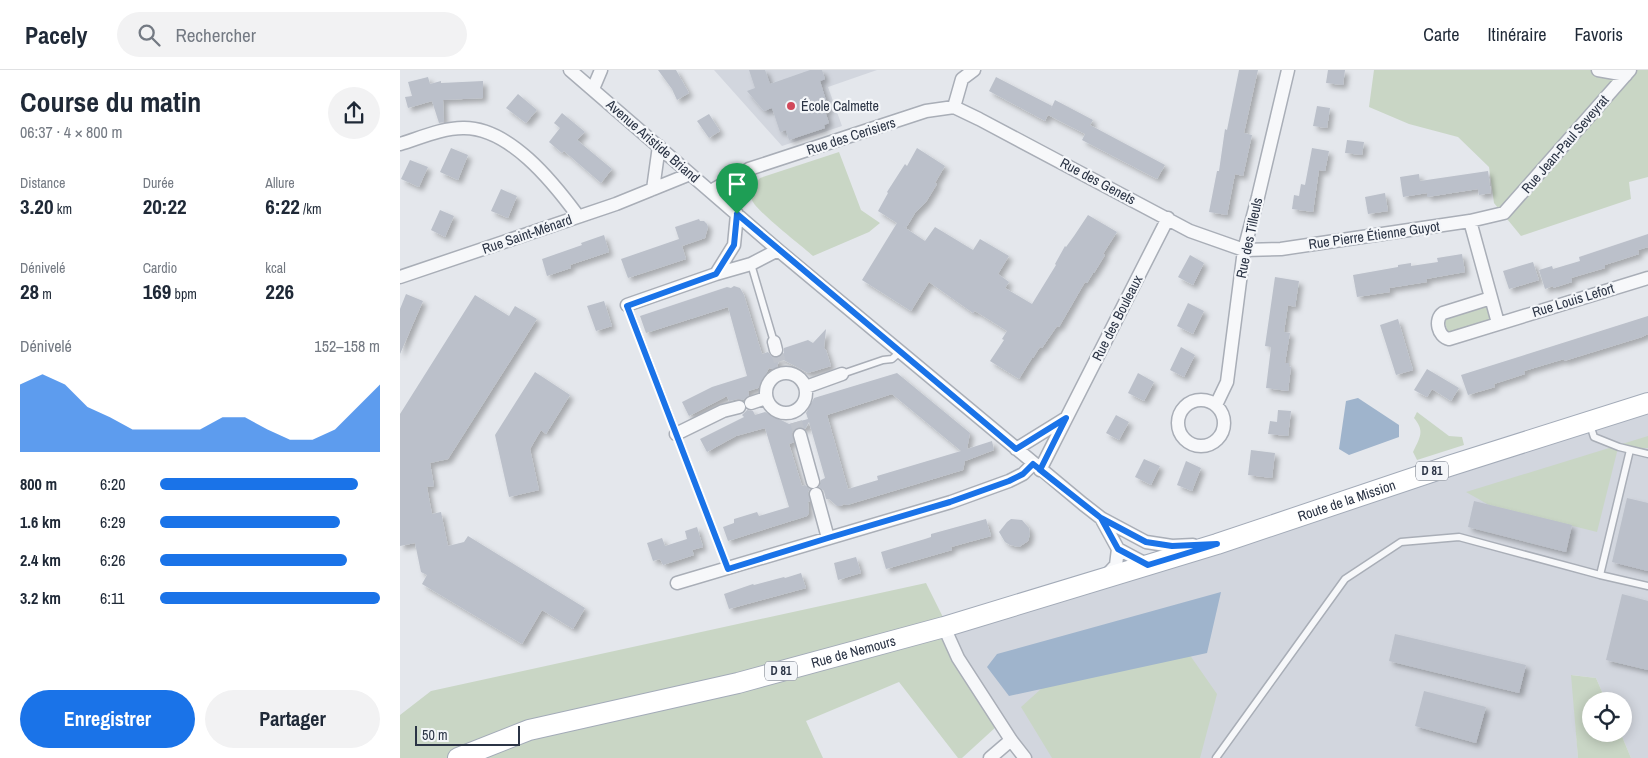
<!DOCTYPE html>
<html lang="fr">
<head>
<meta charset="utf-8">
<style>
  :root { --surface:#fff; --page:#f2f2f3; --text:#1f2937; --muted:#747a83; --line:#e0e1e3; --accent:#1a73e8 }
  body { margin:0; font-family:"Archivo Narrow",sans-serif; background:var(--page); color:var(--text); height:100vh; display:flex; flex-direction:column; font-size:19px; white-space:nowrap }
  * { box-sizing:border-box; margin:0 }
  p { font-size:16px; color:var(--muted) }
  .icon { flex:none; width:28px; height:28px; fill:none; stroke:currentColor; stroke-width:2; stroke-linecap:round; stroke-linejoin:round }
  .map { position:relative; flex:1; overflow:hidden }
  .panel { display:flex; flex-direction:column; background:var(--surface); width:400px }
  .panel>* { flex:none }
  .fabs { position:absolute; left:1182px; top:622px; display:grid; gap:10px }
  .fabs a { display:grid; place-items:center; width:50px; height:50px; border-radius:50%; background:var(--surface); box-shadow:0 2px 12px #0003; font-size:25px }
  .scale { position:absolute; left:15px; bottom:12px; width:105px; box-sizing:border-box; padding-left:5px; border:2px solid #2b3445; border-top:0; font-size:14px; line-height:18px; white-space:nowrap; color:#2b3445; -webkit-text-stroke:4px #f4f6f9; paint-order:stroke }
  .pin { position:absolute; display:grid; place-items:center; width:42px; height:42px; color:#fff; margin:-51px -21px; border-radius:50% 50% 50% 0; rotate:-45deg; box-shadow:0 0 5px #0007 }
  .pin .icon { rotate:45deg }
  .round { display:grid; place-items:center; flex:none; width:52px; height:52px; border-radius:26px; background:var(--page) }
  .overview { display:flex; align-items:center; justify-content:space-between; height:85px; padding:0 20px }
  h1 { font-size:28px; font-weight:700; line-height:38px }
  .metrics { display:grid; grid-template-columns:repeat(3,1fr); gap:8px; height:85px; padding:5px 20px }
  .metrics div { display:grid; align-content:center }
  .metrics b { font-size:21px; font-weight:700 }
  .metrics small { font-size:14px; font-weight:400 }
  .metrics p { font-size:14px }
  .chart { height:140px; padding:10px 20px }
  .chart p { display:flex; justify-content:space-between }
  .chart svg { width:100%; height:90px; margin-top:5px; fill:var(--accent); opacity:.7 }
  .button { display:flex; gap:10px; margin-top:auto; padding:10px 20px }
  .button a { flex:1; height:58px; border-radius:30px; background:var(--accent); color:#fff; font-size:20px; font-weight:700; line-height:58px; text-align:center }
  .button a+a { background:var(--page); color:var(--text) }
  ul { padding:0 20px; list-style:none; font-size:16px }
  li { display:grid; grid-template-columns:80px 60px 1fr; align-items:center; height:38px }
  li i { height:12px; border-radius:6px; background:var(--accent) }
  header { display:flex; align-items:center; gap:30px; box-sizing:border-box; height:70px; padding:0 25px; background:var(--surface); border-bottom:1px solid var(--line) }
  header strong { font-size:24px }
  nav { display:flex; gap:28px; margin-inline-start:auto; font-size:18px }
  .search { width:350px; height:45px; background:var(--page); display:flex; align-items:center; gap:12px; box-sizing:border-box; padding:0 18px; border-radius:28px; color:var(--muted); font-size:19px }
  main { display:flex; flex:1; min-height:0 }
  .map>svg:first-child { display:block }
</style>
</head>
<body>
<header>
<strong>Pacely</strong>
<div class="search"><svg class="icon" aria-label="search" viewBox="0 0 24 24"><circle cx="10" cy="10" r="6"/><path d="M15 15l6 6"/></svg>Rechercher</div>
<nav><a>Carte</a><a>Itinéraire</a><a>Favoris</a></nav>
</header>
<main>
<section class="panel">
<div class="overview"><div><h1>Course du matin</h1><p>06:37 · 4 × 800 m</p></div><a class="round"><svg class="icon" aria-label="share" viewBox="0 0 24 24"><path d="M12 15V3M7 8l5-5 5 5M5 13v7h14v-7"/></svg></a></div>
<div class="metrics">
<div><p>Distance</p><b>3.20<small> km</small></b></div>
<div><p>Durée</p><b>20:22</b></div>
<div><p>Allure</p><b>6:22<small> /km</small></b></div>
</div>
<div class="metrics">
<div><p>Dénivelé</p><b>28<small> m</small></b></div>
<div><p>Cardio</p><b>169<small> bpm</small></b></div>
<div><p>kcal</p><b>226</b></div>
</div>
<div class="chart"><p><span>Dénivelé</span>152–158 m</p>
<svg viewBox="0 0 160 44" preserveAspectRatio="none"><path d="M0 44V11L10 6L20 11L30 22L40 27L50 33L60 33L70 33L80 33L90 27L100 27L110 33L120 38L130 38L140 33L150 22L160 11V44z"/></svg>
</div>
<ul>
<li><b>800 m</b>6:20<i style="width:90%"></i></li>
<li><b>1.6 km</b>6:29<i style="width:82%"></i></li>
<li><b>2.4 km</b>6:26<i style="width:85%"></i></li>
<li><b>3.2 km</b>6:11<i style="width:100%"></i></li>
</ul>
<div class="button"><a>Enregistrer</a><a>Partager</a></div>
</section>
<div class="map">
<svg width="1248" height="688" viewBox="0 0 1248 688">
  <defs>
    <filter id="shadow"><feDropShadow dx="4" dy="4" stdDeviation="2.5" flood-color="#0004"/></filter>
  </defs>
  <rect width="100%" height="100%" fill="#e4e7ec"/>
  <!-- built -->
  <path fill="#d2d6de" d="M314,0H477L428,17L442,56L382,76Z
    M1248,344V688H1231L1221,664H1224V631H1206L1196,608L1172,605L1178,688H622L551,564L710,517L1054,404Z"/>
  <!-- green -->
  <path fill="#c9d6c5" d="M974,0H1248V107L1229,112L1231,129L1121,166L1094,133L1089,97L1058,67L1009,54L969,37Z
    M439,82L461,140L480,153L469,162L413,186C402,176 355,140 352,130C349,122 355,114 360,108Z
    M1087,236L1091,250L1048,263L1044,250Z
    M1017,342L1049,366L1062,367L1064,375L1017,390L1013,382C1020,367 1025,361 1014,348Z
    M1248,366V378H1218L1197,462L1089,435L1066,422Z
    M526,513L597,656L562,688H558L499,612L406,651L423,688H0V645L31,621Z
    M780,571L817,624L800,688H652L621,637L662,600Z
    M1171,605L1196,608L1206,631H1191V664H1221L1231,688H1178Z"/>
  <!-- water -->
  <path fill="#9fb4cc" d="M958,328L999,355V367L949,385L939,379L946,331Z
    M821,522L807,583L609,626L587,597L597,584Z"/>
  <!-- building -->
  <path fill="#bbc0ca" fill-rule="evenodd" filter="url(#shadow)" d="M258,0H276L289,23L277,30L272,19Z
    M349,0H365L370,14L410,0H422L425,9L420,11L429,40L425,41L429,53L424,55L425,58L389,70L386,60L380,62L372,38L364,41L347,21L355,18Z
    M839,0H858L844,63L852,65L843,106L835,104L827,145L809,142L817,101H819L825,59L827,60Z
    M928,0H945L943,15L926,13Z
    M28,7L30,14L41,11V13L83,11V28L43,30L44,52L39,53L32,31L8,38L5,27L12,26L8,12Z
    M596,7L652,36L645,51L589,21Z
    M118,24L137,40L126,53L106,38Z
    M655,30L693,50L690,55L765,95L757,109L682,70L685,64L648,45Z
    M917,36L930,38L927,58L913,56Z
    M162,43L185,62L177,70L212,99L201,113L164,81L162,83L149,72L160,58L154,53Z
    M309,44L320,61L309,68L297,51Z
    M947,70L964,72L962,85L945,83Z
    M51,78L68,85L58,110L40,102Z
    M517,78L545,96L535,113L537,114L526,132L515,143L506,158L501,155L525,171L535,157L573,180L580,169L609,186L598,204L609,212L605,218L632,234L656,195L655,194L665,176L666,177L674,166L688,145L717,162L703,184L705,185L694,203H693L687,213L685,212L659,257L657,256L642,278L640,277L633,288H632L619,309L590,291L604,270L602,269L607,261L575,241L573,243L529,212L511,241L462,210L497,153L478,141L488,123L487,122L505,94L507,96Z
    M912,78L929,81L925,101L919,100L913,142L892,139L894,125L899,126L901,114L905,115Z
    M10,90L28,97L19,117L1,109Z
    M1088,101L1091,123L1079,125L1078,119L1027,127V123L1003,127L1000,107L1019,104L1020,111Z
    M101,119L117,126L108,148L91,141Z
    M985,123L988,141L968,144L965,127Z
    M40,140L54,146L45,167L31,160Z
    M299,149L300,151H304L307,154L308,157L305,168L282,176L286,189L228,208L221,189L279,169L275,157Z
    M1248,164V177L1238,180L1239,184L1205,195V198L1171,208L1172,212L1153,218V216L1145,219L1139,200L1152,196L1153,199L1180,191L1179,187Z
    M204,165L209,182L170,195L171,198L147,206L142,189L182,175L181,173Z
    M1062,184L1065,202L1026,209L1027,212L989,218L990,222L957,227L953,205L998,197V195L1011,193V196L1038,192L1037,188Z
    M790,185L804,193L793,215L778,207Z
    M1133,192L1139,210L1109,219L1103,201Z
    M875,207L899,211L895,237L888,235L884,262L890,263L885,293H889V296L891,297L888,321L866,318L871,277L865,276Z
    M334,216L340,218L344,225L362,284L368,282L373,288H378L384,283V278L408,270L413,273L426,259L424,278L426,280L431,296L408,303L380,288L376,300L369,298L358,318L348,321L349,325L343,330L338,329L329,331L327,326L289,346L282,332L312,317L347,306L328,237L246,263L240,246L327,217L331,218Z
    M6,224L23,231L0,284V239Z
    M75,225L109,246L115,236L137,249L48,389L30,393L34,416L27,417L32,444L41,442L48,476L64,472L68,466L185,538L173,559L142,540L122,574L22,514L27,505L21,502L15,473L0,476V344Z
    M204,231L212,256L196,261L187,236Z
    M788,233L804,241L793,264L777,256Z
    M1248,246V264L1242,267L1164,291V289L1124,301L1125,304L1094,314L1095,317L1068,325L1061,305Z
    M998,249L1013,300L996,305L980,255Z
    M781,277L795,285L784,307L770,300Z
    M1027,299L1059,318L1051,331L1032,319L1027,327L1014,320Z
    M135,302L170,325L146,364L141,360L130,379L139,420L109,427L95,365Z
    M497,303L570,363L567,379L592,371L594,380L565,391L563,400L447,435L444,434L441,436H437L429,429H426L424,421L419,417L421,410L425,408L409,352L405,359L398,357L394,360L392,363L394,372L389,374L402,416L405,415L410,419L408,422L410,431L408,432L409,443L407,446L328,471L323,457L334,453V449L357,442L359,446L389,437L365,358L336,366L307,382L300,369L344,347L342,345L347,340L353,341L355,345L365,342L389,354L408,349L406,343L414,328ZM492,324L561,381L477,406L478,410L448,419L427,345Z
    M738,303L754,312L744,331L728,323Z
    M878,340L891,341L888,366L868,364L870,351L877,352Z
    M716,345L729,352L719,370L706,363Z
    M851,380L875,383L872,408L848,405Z
    M744,389L760,396L751,415L735,407Z
    M786,391L801,398L792,421L777,415Z
    M1227,428L1248,433V501L1212,492Z
    M1074,431L1172,455L1166,482L1068,457Z
    M586,449L591,466L551,477L552,480L486,499L481,482L525,469L531,467V464Z
    M611,449L622,450L629,458L630,464L628,471L619,477L610,475L605,472L599,462L607,452Z
    M297,457L303,477L292,480L294,485L263,495L260,489L253,491L247,473L262,468L265,476L287,469L285,461Z
    M456,487L461,503L438,510L434,493Z
    M401,503L406,518L329,539L324,524L353,514L354,515L384,507L385,508Z
    M1222,524L1248,531V600L1206,590Z
    M995,564L1126,595L1119,623L989,591Z
    M1024,621L1086,637L1076,673L1015,656Z"/>
  <g fill="none" stroke-linecap="round" stroke-linejoin="round">
    <!-- street-tunnel -->
    <path stroke="#bfc3cb" stroke-width="12" stroke-dasharray="12 6" stroke-linecap="butt" d="M376,280L380,292
      M396,352L400,365"/>
    <!-- lane casing -->
    <g stroke="#a9aeb7" stroke-width="9">
      <path id="lane" d="M351,194L374,272
        M227,235L328,499
        M442,304L483,290L492,289L501,281
        M1190,355L1194,367L1219,377L1248,384
        M1200,505L1248,516
        M816,688L945,509L1001,472L1059,467L1200,505L1230,380"/>
    </g>
    <!-- street casing -->
    <g stroke="#a9aeb7" stroke-width="15">
      <path id="street" d="M170,0L378,180L683,434L701,448L746,472L772,476L793,475
        M1198,0L1226,5
        M193,19L201,0
        M554,37L579,49L790,161L844,180L881,179L1070,151L1104,143L1230,0
        M0,74C20,68 42,58 63,58C109,57 153,112 178,146
        M253,119L259,76
        M311,121L349,99L526,41L554,37L562,9L574,0
        M1070,151L1098,253
        M316,204L334,175L337,144
        M0,207L216,134L290,104
        M1091,228L1043,243C1034,249 1038,267 1049,269L1248,208
        M227,235L316,204L351,194L378,180
        M374,272L376,280
        M366 323a20 20 0 1 1 40 0a20 20 0 1 1-40 0Z
        M406,317L442,304
        M778 353a23 23 0 1 1 46 0a23 23 0 1 1-46 0Z
        M351,333L366,328
        M816,335L827,312L844,180L858,127L888,0
        M276,364L323,341L339,337
        M400,365L413,412
        M616,379L666,348
        M640,400L768,148
        M416,424L428,468
        M701,448L718,479L716,495L705,507
        M718,479L748,495
        M277,513L551,432L609,411L623,404L633,394
        M544,557L558,588L611,670L625,688
        M590,688L611,670"/>
    </g>
    <!-- primary casing -->
    <g stroke="#a3abb8" stroke-width="22">
      <g id="primary">
        <path id="s1" d="M58,688L129,660L338,613L544,557L817,474L1049,396L1248,333"/>
      </g>
    </g>
    <!-- lane -->
    <use href="#lane" stroke="#f7f8fa" stroke-width="6"/>
    <!-- street -->
    <use href="#street" stroke="#f7f8fa" stroke-width="12"/>
    <!-- primary -->
    <use href="#primary" stroke="#fff" stroke-width="20"/>
  </g>
  <g fill="none" stroke-linecap="round" stroke-linejoin="round">
    <!-- route casing -->
    <g stroke="#fff" stroke-width="10">
      <path id="route" d="M337,144L334,175L316,204L227,236L328,499L428,468L550,432L609,411L623,404L633,394L701,448L746,472L772,476L817,474L748,495L718,479L701,448L640,400L666,348L616,379L337,144"/>
    </g>
    <!-- route -->
    <use href="#route" stroke="#1a73e8" stroke-width="6"/>
  </g>
  <!-- markers -->
  <circle fill="#d1495b" stroke="#f4f6f9" stroke-width="2" cx="391" cy="36" r="5"/>
  <g text-anchor="middle" stroke-width="4.5" stroke-linejoin="round" paint-order="stroke">
    <!-- shield labels -->
    <g fill="#f4f6f9" stroke="#676e7b" stroke-width="1">
      <rect x="1016" y="391.5" width="32" height="19" rx="4"/>
      <rect x="365" y="591.5" width="32" height="19" rx="4"/>
    </g>
    <g font-size="12" font-weight="bold" fill="#2b3445">
      <text x="1032" y="405">D 81</text>
      <text x="381" y="605">D 81</text>
    </g>
    <!-- poi labels -->
    <g font-size="14" fill="#2b3445" stroke="#f4f6f9" text-anchor="start">
      <text x="401" y="41">École Calmette</text>
    </g>
    <!-- street labels -->
    <g font-size="14" fill="#2b3445" stroke="#f4f6f9">
      <text transform="translate(451 66) rotate(-18)" y="5">Rue des Cerisiers</text>
      <text transform="translate(253 71) rotate(41)" y="5">Avenue Aristide Briand</text>
      <text transform="translate(1165 74) rotate(-49)" y="5">Rue Jean-Paul Seveyrat</text>
      <text transform="translate(698 111) rotate(28)" y="5">Rue des Genets</text>
      <text transform="translate(127 164) rotate(-19)" y="5">Rue Saint-Ménard</text>
      <text transform="translate(974 165) rotate(-8)" y="5">Rue Pierre Étienne Guyot</text>
      <text transform="translate(849 168) rotate(-78)" y="5">Rue des Tilleuls</text>
      <text transform="translate(1173 230) rotate(-17)" y="5">Rue Louis Lefort</text>
      <text transform="translate(717 248) rotate(-63)" y="5">Rue des Bouleaux</text>
      <text dy="5" stroke="none"><textPath href="#s1" startOffset="926">Route de la Mission</textPath></text>
      <text dy="5" stroke="none"><textPath href="#s1" startOffset="410">Rue de Nemours</textPath></text>
    </g>
  </g>
</svg>
<div class="fabs">
<a><svg class="icon" aria-label="locate" viewBox="0 0 24 24"><circle cx="12" cy="12" r="6"/><path d="M12 2v4M12 18v4M2 12h4M18 12h4"/></svg></a>
</div>
<div class="scale">50 m</div>
<div class="pin" style="left:337px;top:144px;background:#1e9e55"><svg class="icon" aria-label="arrive" viewBox="0 0 24 24"><path d="M6 21V4h12l-3 4 3 4H6"/></svg></div>
</div>
</main>
</body>
</html>
